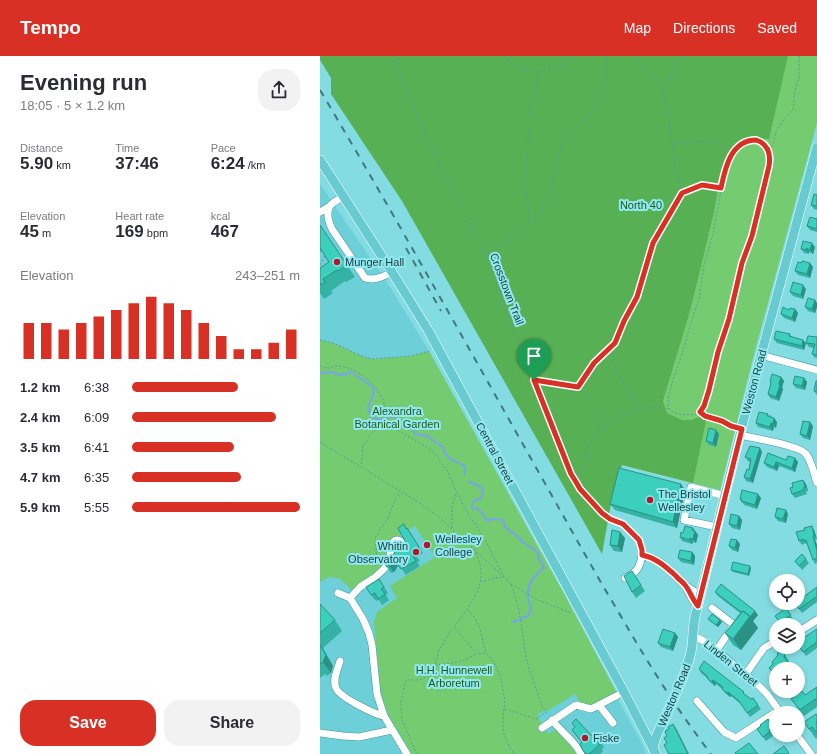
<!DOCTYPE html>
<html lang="en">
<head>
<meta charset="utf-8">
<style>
  :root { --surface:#fff; --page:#f2f2f3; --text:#2b2b33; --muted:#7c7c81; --accent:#d93025 }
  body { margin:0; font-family:Helvetica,sans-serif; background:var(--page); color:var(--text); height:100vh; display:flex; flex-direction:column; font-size:15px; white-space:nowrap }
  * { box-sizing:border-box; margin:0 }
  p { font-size:13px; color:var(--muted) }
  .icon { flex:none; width:22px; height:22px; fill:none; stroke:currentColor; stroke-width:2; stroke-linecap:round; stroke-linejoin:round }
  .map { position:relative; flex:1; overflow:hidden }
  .side { display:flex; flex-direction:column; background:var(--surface); width:320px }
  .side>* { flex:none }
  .controls { position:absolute; left:449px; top:518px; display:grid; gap:8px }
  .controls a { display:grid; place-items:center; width:36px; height:36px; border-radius:50%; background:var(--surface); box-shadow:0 2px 6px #0003; font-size:20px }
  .pin { position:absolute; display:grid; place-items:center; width:34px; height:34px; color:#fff; margin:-41px -17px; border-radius:50% 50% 50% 0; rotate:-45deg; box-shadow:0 0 4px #0007 }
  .pin .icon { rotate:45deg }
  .round { display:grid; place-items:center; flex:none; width:42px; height:42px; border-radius:16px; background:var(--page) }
  .head { display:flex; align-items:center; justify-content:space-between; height:68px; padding:0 20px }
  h1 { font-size:22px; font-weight:700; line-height:30px }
  .metrics { display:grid; grid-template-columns:repeat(3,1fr); gap:6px; height:68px; padding:4px 20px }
  .metrics div { display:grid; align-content:center }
  .metrics b { font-size:17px; font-weight:700 }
  .metrics small { font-size:11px; font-weight:400 }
  .metrics p { font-size:11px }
  .chart { height:112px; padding:8px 20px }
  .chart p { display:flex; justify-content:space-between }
  .chart svg { width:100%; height:72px; margin-top:4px; stroke:var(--accent); stroke-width:6 }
  .action { display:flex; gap:8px; margin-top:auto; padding:8px 20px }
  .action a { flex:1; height:46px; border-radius:16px; background:var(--accent); color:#fff; font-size:16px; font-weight:700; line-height:46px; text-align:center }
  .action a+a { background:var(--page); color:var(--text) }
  ul { padding:0 20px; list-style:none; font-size:13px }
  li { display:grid; grid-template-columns:64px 48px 1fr; align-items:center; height:30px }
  li i { height:10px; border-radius:5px; background:var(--accent) }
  header { display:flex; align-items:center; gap:24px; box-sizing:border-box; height:56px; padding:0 20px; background:var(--accent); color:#fff }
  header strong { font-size:19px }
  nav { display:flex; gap:22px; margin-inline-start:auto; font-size:14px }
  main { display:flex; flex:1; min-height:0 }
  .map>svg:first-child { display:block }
</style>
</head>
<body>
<header>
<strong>Tempo</strong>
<nav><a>Map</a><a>Directions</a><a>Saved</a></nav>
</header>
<main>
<section class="side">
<div class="head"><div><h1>Evening run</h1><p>18:05 · 5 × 1.2 km</p></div><a class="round"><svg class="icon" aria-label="share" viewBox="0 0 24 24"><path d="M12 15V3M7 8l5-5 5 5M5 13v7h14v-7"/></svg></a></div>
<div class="metrics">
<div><p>Distance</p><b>5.90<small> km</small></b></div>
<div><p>Time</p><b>37:46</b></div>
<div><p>Pace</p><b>6:24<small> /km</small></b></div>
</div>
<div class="metrics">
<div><p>Elevation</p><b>45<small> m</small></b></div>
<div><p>Heart rate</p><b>169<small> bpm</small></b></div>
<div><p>kcal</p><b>467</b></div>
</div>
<div class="chart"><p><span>Elevation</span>243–251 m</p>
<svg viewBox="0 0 160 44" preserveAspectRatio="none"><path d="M5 44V22M15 44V22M25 44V26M35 44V22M45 44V18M55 44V14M65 44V10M75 44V6M85 44V10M95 44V14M105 44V22M115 44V30M125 44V38M135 44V38M145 44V34M155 44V26"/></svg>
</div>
<ul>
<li><b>1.2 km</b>6:38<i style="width:63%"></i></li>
<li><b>2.4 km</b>6:09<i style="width:86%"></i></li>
<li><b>3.5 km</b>6:41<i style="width:61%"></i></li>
<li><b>4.7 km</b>6:35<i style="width:65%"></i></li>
<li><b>5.9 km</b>5:55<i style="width:100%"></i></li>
</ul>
<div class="action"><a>Save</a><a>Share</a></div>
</section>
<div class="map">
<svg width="497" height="698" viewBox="0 0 497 698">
  <rect width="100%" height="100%" fill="#84dce3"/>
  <!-- built -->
  <path fill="#6dcfd8" d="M0,128L70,231L109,295L320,684L325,694V698H0Z"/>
  <!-- green -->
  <path fill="#75cb70" d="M92,0H497V67L433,302L400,434L302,409L291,447Z
    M0,284L13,287L44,301L53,303L91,300L109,295L242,534L298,639L271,653L263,651L255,638L226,656L225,654L217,659L228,678L238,672L260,698H92L69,660L61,638L54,566L57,556L77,542L70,530L115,501L95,470L70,485C69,492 68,501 64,507C57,519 43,526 32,534L30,533L27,529L18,522L9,521L0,526Z"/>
  <!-- forest -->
  <path fill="#58b054" d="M0,0H468L449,83C437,82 424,81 415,90C398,108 399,134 394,156C388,181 382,206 376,231C367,269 354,307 343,345L347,357L362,364H371L379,361L386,365L373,427L302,409L291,448L282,498L82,145L11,38V22L0,4Z"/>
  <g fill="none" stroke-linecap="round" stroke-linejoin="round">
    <!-- stream -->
    <path stroke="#79a2f1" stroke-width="2" d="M0,317L11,316L21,319L31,316L53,331C56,337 50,345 48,352L52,361L59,364L65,363L70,360L75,361L78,366L83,370H88L93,374L96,378L108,380L119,389L123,391C124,403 136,405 145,410V419
      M149,426L152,427L161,431L163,435L161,442L154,445L152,450L153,452L159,453L167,465L173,463L183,464L185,471L191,476L195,478L204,487L212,492L218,497L219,504L222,507L224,511C215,519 206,529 208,542C209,546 211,550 211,554L208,560L204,561L202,563L192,566"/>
    <!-- minor casing -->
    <g stroke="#3f99a1" stroke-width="8">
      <path id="minor" d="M24,140C20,143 12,146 10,150C6,157 9,167 12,173L45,222C54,225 65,220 72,216
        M0,156L10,150
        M441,299L497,314
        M411,370L421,373
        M420,379C432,382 479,389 486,398C492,406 494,418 497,427
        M397,471L364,464L371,431L405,440
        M70,506C70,501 70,493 72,489C75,481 82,484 83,490L63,514L54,522L40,531L30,542L43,563L49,577L52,589L57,638L64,660L87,698
        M305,522C317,517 320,511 322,499C331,501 340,505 347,512C358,522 367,533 380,538
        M366,531L372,543L377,550
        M18,537L30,542
        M392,552L414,569L396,595
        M478,576L497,564
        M373,580L378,582L384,585L413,608L438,629L447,638L461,657
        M20,605C18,613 12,624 16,632C19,641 54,658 64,660
        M425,619L444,592L456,585
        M377,645L404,676L416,682L459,654
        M279,649L293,667
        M232,664C241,676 255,685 261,698
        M222,672L256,649L271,653L304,636
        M0,677L23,680L39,681L72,674
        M477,679L491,698"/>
    </g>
    <!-- major casing -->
    <g stroke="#fff" stroke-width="10">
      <path id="major" d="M0,104L72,216L108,274L304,636L336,698
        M358,633C364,619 370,605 372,590C373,580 373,571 375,561L423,366L497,91
        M333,693C334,682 341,670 346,660"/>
    </g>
    <!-- path -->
    <path stroke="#589a9f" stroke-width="1" stroke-dasharray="2 2" stroke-linecap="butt" d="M73,0L83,27L100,66L120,108L139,144L166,199L196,280L215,324L251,418C259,433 271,448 284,459C290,464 298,464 304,468C310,472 320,485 322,492
      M181,0L198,12L219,16L242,8L252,0
      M343,31L365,0
      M436,84C448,88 451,98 449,110L433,174L422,207L409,263L398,296L389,334L384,350L378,358L366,359L358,358L353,356L349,352L348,349L349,338L352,327L364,292L370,269L379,242L384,210L393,177L405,113L411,100L420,88L429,85Z
      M352,88L392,84L415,95
      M449,94L451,92L454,85L456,75L465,62L473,54L475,34L479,22V0
      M362,136L382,129L401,132
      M210,166L206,132V108L211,49L220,16
      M166,198L200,175L203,170L220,159L229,138L237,105L242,86L249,77L266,64L279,45L287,22V0
      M0,209L5,199
      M0,284L13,287L44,301L53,303L91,300L109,295
      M295,288L291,306L317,351
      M0,310L3,312C5,311 7,312 9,312C13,312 14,309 18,310C36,311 59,329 64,347C65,352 63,362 63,368L53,376L43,390L41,410
      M215,324L258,331L274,307L295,287L304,265L317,241L333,187L362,137L355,108L352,88L349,58L342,32L315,0
      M258,331L274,350L281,373
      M380,357L385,360L405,367
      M63,368L79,375L99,387L107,391L113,396L127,414L136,435L147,456L164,482L184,521L173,522L162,526
      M0,386L98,446L119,461L188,525L191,528L194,536L199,554L206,600L209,613L222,650L228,659
      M256,426L265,409L268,388L281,374L296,362L318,352L340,351L346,353L349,352
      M132,472V451L136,436
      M154,493C156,498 159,503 160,508C166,532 147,553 134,571L157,598L166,597C181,612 184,633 185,653L216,663L226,656
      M56,510L57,503L55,482L69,460L73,448L80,436
      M191,528L216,543L251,557
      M148,554L154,561L160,572L163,586L166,597
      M115,609C123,608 138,607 144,604C148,602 152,600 156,598
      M184,653C182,673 182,679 193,696V698
      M98,698L93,690L82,664L81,646L86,624H99L110,619L115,609L119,594L133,571"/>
    <!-- minor -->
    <use href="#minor" stroke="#fff" stroke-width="7"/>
    <!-- major -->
    <use href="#major" stroke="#68cbd2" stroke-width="9"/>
    <!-- rail -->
    <path stroke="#41787c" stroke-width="2" stroke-dasharray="7 7" stroke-linecap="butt" d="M0,34C78,165 152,298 227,431C252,475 276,519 302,562C329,609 358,655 391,698
      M86,192L121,255"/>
    <!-- major-bridge casing -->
    <g stroke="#fff" stroke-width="10" stroke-linecap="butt">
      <path id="major-bridge" d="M346,660L358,633"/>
    </g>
    <!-- major-bridge -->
    <use href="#major-bridge" stroke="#68cbd2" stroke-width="9"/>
  </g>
  <!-- wall -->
  <path fill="#34b2a3" d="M497,139V154L494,153L491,149Z
    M497,163V176L490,174L487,170Z
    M0,169L35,221L26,226L25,225L11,235L13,237L4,243L0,237V212L9,206L2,195L0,196Z
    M495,191L493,198L489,196V198L484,197L481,193Z
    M481,207H490L493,211L490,222L478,219L475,215Z
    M486,233L483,243L473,240L470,236Z
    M495,244L497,247V251L495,257L488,255L485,251Z
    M475,253L478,257L475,266L464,262L461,258L469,254Z
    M470,278L471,280L486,287L484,294L457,287L454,283Z
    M497,281V302H495L492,298L494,292L489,291L486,287Z
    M461,321L464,325L462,331L463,333L459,345L450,342L448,338L451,328L450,326Z
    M484,322L487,326L485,334L476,332L473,328Z
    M497,325V339L494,335Z
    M449,360H451L452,362H454L457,366L456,372L454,371L453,375L438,371L436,367Z
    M493,370L490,384L483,382L480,378Z
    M399,378L396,391L389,389L386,385Z
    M442,396L433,427L426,425L424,421L429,414L430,406L428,405L425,401Z
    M475,402L478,406L475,416L459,410L457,415L447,411L444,407L466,404Z
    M361,428L365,434L357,472L295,454L290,448Z
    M486,428L488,435L486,436L487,438L475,442L472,438Z
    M441,442L437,453L424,449L420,443Z
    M468,458L466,467L458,465L455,461Z
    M419,460L422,464L420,474L412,472L409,468Z
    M87,472L103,497L97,501L100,505L97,506L100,510L86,519L72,500L87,489L86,473Z
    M374,474L375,475L378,479L376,487L373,486L372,488L362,485L360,481L363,477Z
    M485,474H494L497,483L495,484L497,489V507L495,508L493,504L487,489L486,487L482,489L479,485Z
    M305,482L302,496L294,495L290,489Z
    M420,488L418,496L412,494L409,490Z
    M372,496L375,500L374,509L361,506L358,502Z
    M486,503L489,507L482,514L475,505Z
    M65,508L78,510L74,516L71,517Z
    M431,512L429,520L413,516L411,514Z
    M312,515L325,535L316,542L312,536Z
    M59,523L68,537L66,539L69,544L62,549L59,544L56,545L51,539Z
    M497,531V546L482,557L475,547Z
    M395,536L438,559L433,565L438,572L421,594L413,589L405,577L420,557L398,540Z
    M0,548L15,564L22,575L3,592L13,610L11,617L7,620L5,618L0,622Z
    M466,552L473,563L465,569H461L455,560Z
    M388,563L400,564L402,566L398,571L390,565Z
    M497,573V592L486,600L478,589L485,581Z
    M355,577L358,581L353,595L341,591L338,587Z
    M465,599L469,605L468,606L472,612L471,613H456V622L449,612Z
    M379,613L426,639L431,643L433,642L441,653L430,661L422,649L411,640L410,641L405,637L402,633L396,628L395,630L390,626L387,622L381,617Z
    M497,631V651L484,660L471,643L485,639Z
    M497,659V682L496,683L484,666Z
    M448,663L456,674V675L452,678L453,680L446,685L437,673L441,670Z
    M252,667L280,685L284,691L282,693L283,695L280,698H265L262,693L261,686L252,674L255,671Z"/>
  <!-- shaded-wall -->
  <path fill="#2a9184" d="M492,187L495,191L493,198L490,194Z
    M486,192L489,196V198L486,194Z
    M490,207L493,211L490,222L487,218Z
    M483,229L486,233L483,243L481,239Z
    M495,244L497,247V251L495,257L492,253Z
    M475,253L478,257L475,266L472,262Z
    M483,284L486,287L484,294L482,290Z
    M461,321L464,325L462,331L463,333L459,345L456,341Z
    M484,322L487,326L485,334L482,330Z
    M454,362L457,366L456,372L453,368Z
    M490,366L493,370L490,384L487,380Z
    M451,367L454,371L453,375L450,371Z
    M396,374L399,378L396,391L393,387Z
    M440,392L442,396L433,427L430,423Z
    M475,402L478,406L475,416L472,412Z
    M456,406L459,410L457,415L454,411Z
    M483,424L486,428L488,435L485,431Z
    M361,428L365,434L357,472L353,466Z
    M438,438L441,442L437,453L435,449Z
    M466,454L468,458L466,467L463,463Z
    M419,460L422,464L420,474L417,470Z
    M492,470L494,474L497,483L494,479Z
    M373,472L378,479L376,487L373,483Z
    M300,476L305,482L302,496L298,490Z
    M493,480L495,484L497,489V495Z
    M370,482L373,486L372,488L370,484Z
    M417,484L420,488L418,496L415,492Z
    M372,496L375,500L374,509L371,505Z
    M74,504L78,510L74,516L69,510Z
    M430,510L431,512L429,520L428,518Z
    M435,555L438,559L433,565L438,572L421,594L413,583Z
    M400,564L402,566L398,571L396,569Z
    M355,577L358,581L353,595L350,591Z
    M0,588L13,610L11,617L3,606Z
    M393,624L396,628L395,630L392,626Z
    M408,636L411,640L410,641L407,637Z
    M353,668L357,674L369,698H368Z"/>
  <!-- building -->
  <path fill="#3ccfbd" stroke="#2a9184" d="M494,138L497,139V150L491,149Z
    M490,161L497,163V173L487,170Z
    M0,169L27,209L18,215L17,214L3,223L5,226L0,229V212L9,206L0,192Z
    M483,185L492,187L490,194L486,192V194L481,193Z
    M482,205L490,207L487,218L475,215L478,206L481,207Z
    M473,226L483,229L481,239L470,236Z
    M488,242L495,244L492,253L485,251Z
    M463,251L469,254L470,252L475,253L472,262L461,258Z
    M456,275L470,278L469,280L483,284L482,290L454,283Z
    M488,280L497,281V299L492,298L495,288L486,287Z
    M452,318L461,321L459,328L460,329L456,341L448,338L451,327L450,326Z
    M475,320L484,322L482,330L473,328Z
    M496,325H497V336L494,335Z
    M439,356L448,358L447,360H451L450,361L454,362L453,368L451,367L450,371L436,367Z
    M483,365L490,366L487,380L480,378Z
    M389,372L396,374L393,387L386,385Z
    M430,390L440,392L430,423L424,421L427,413L429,414L431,403L425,401Z
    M448,397L466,404L468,400L475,402L472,412L456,406L454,411L444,407Z
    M299,412L361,428L353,466L290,448Z
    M483,424L485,431L483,432L484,434L472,438L470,432L473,431L472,427Z
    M422,434L438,438L435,449L421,445L422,443H420Z
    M457,452L466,454L463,463L455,461Z
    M411,458L419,460L417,470L409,468Z
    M84,468L86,473L87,472L99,491L93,495L95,499L93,500L96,505L81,513L72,500L75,496L87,489L78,472Z
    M365,470L373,472L372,474L375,475L373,483L370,482V484L360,481L361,476L363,477Z
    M492,470L494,479L493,480L497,495V502L493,504L486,484L484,485L483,483L479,485L476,476L485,474L484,472Z
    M292,474L300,476L298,490L290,489Z
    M411,483L417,484L415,492L409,490Z
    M360,494L372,496L371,505L358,502Z
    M482,498L486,503L479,510L475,505Z
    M74,504L69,510L67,511L65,508L68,505Z
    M413,506L430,510L428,518L411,514Z
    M312,515L321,529L312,536L304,520Z
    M59,523L64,531L61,533L65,538L58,543L55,537L51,539L46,531Z
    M401,528L435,555L430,561L423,555L421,556L395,536Z
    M497,531V542L496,541L479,553L475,547H478V545Z
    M0,548L15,564L0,577Z
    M466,552L471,559L460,566L455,560Z
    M423,555L430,560L413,583L405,577Z
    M392,558L400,564L396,569L388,563Z
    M343,573L355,577L350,591L338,587Z
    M497,573V586L483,596L478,589V583L483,579L485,581Z
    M0,589L6,599L3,606L0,608Z
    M461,594L465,599L464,601L468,606L466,608L469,611L466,613H456V620L449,612L453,608L452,606L458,599L457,598Z
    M384,605L424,636L423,637L431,643L433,642L438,649L427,657L419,645L408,636L407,637L402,633L403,631L393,624L392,626L387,622L388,621L379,613Z
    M497,631V644L496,645L495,643L480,654L471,643L482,635L485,639Z
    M496,658L497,659V666H496L497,668V677L492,671L489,673L484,666Z
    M256,663L272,680L274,679L280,685L278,687L279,689L269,698H266L262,693L260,688L262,686L252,674L255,671L252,667Z
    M448,663L454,671L449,674L450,676L443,681L437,673L441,670L440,669Z
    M353,668L368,698H349L344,689L347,687L344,682L347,680L345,675L349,673L348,671Z
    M429,687L438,698H416L415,697Z
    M464,690L469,697L468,698H453Z"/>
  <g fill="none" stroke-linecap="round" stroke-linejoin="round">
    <!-- route casing -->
    <g stroke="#fff" stroke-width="8">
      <path id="route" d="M436,84C448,88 451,98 449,110L432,180L422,207L409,263L398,296L389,334L384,350L380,356L385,360L402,365L411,370L422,373L378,550C372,543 370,535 365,529C362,525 358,523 356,520C345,510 336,502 322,499V494L319,484L303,468L290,463L282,457L260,433L256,426L251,418L214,324L258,331L274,307L295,287L304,265L317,241L333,187L362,137L382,129L401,132C405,112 411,84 436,84Z"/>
    </g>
    <!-- route -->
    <use href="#route" stroke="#d93025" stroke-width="5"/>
  </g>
  <!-- markers -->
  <g fill="#ae1a2a" stroke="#91e9f0" stroke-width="1.5">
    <circle cx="17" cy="206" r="4"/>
    <circle cx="330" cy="444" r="4"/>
    <circle cx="107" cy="489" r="4"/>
    <circle cx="96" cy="496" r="4"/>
    <circle cx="265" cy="682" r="4"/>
  </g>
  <g text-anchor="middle" stroke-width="4" stroke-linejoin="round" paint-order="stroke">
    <!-- park labels -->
    <g font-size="11" fill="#1e591c" stroke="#91e9f0">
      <text x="321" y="153">North 40</text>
      <text x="77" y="359">Alexandra<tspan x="77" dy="13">Botanical Garden</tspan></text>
      <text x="134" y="618">H.H. Hunnewell<tspan x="134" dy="13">Arboretum</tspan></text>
    </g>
    <!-- poi labels -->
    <g font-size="11" fill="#1c4144" stroke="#91e9f0" text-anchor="start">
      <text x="25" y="210">Munger Hall</text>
      <text x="338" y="442">The Bristol<tspan x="338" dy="13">Wellesley</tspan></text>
      <text x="115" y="487">Wellesley<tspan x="115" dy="13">College</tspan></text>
      <text x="88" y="494" text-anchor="end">Whitin<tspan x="88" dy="13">Observatory</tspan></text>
      <text x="273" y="686">Fiske</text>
    </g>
    <!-- street labels -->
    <g font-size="11" fill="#1c4144" stroke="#91e9f0">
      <text transform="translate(187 233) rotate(69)" y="4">Crosstown Trail</text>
      <text transform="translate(434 326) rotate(-75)" y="4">Weston Road</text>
      <text transform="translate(175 397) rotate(62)" y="4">Central Street</text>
      <text transform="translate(411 607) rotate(39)" y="4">Linden Street</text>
      <text transform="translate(354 639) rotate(-67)" y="4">Weston Road</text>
    </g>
  </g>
</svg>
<div class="controls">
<a><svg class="icon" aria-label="locate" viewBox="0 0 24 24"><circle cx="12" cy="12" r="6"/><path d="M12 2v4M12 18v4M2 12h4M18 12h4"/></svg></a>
<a><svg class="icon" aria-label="layers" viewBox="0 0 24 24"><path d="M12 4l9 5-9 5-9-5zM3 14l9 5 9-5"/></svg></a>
<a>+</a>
<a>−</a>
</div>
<div class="pin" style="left:214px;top:324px;background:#1e9e55"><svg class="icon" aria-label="arrive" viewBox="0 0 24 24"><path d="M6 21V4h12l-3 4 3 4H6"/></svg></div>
</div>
</main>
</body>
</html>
